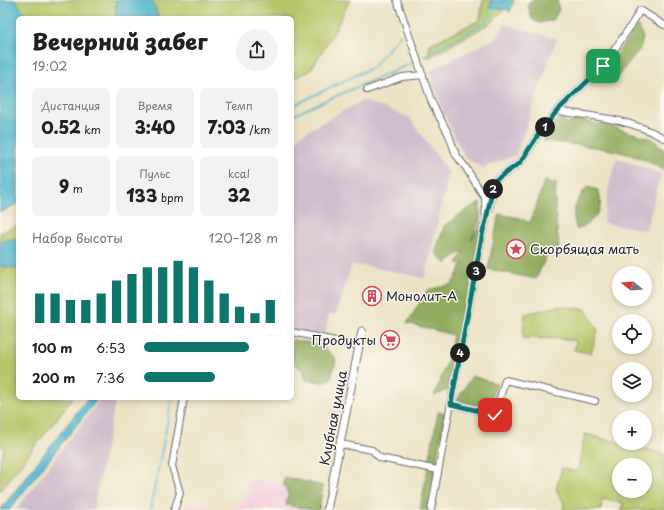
<!DOCTYPE html>
<html lang="ru">
<head>
<meta charset="utf-8">
<style>
  :root { --surface:#fff; --page:#f2f2f2; --text:#202124; --muted:#757577; --accent:#0f766e }
  body { margin:0; font-family:"Playpen Sans",sans-serif; background:var(--page); color:var(--text); height:100vh; display:flex; flex-direction:column; font-size:15px; white-space:nowrap }
  * { box-sizing:border-box; margin:0 }
  p { font-size:13px; color:var(--muted) }
  .icon { flex:none; width:22px; height:22px; fill:none; stroke:currentColor; stroke-width:2; stroke-linecap:round; stroke-linejoin:round }
  .map { position:relative; flex:1; overflow:hidden }
  .sheet { position:absolute; left:16px; top:16px; width:278px; height:384px; display:flex; flex-direction:column; background:var(--surface); border-radius:6px; box-shadow:0 2px 6px #0003 }
  .sheet>* { flex:none }
  .needle { width:26px; rotate:287deg }
  .tools { position:absolute; left:612px; top:266px; display:grid; gap:8px }
  .tools a { display:grid; place-items:center; width:40px; height:40px; border-radius:50%; background:var(--surface); box-shadow:0 2px 6px #0003; font-size:20px }
  .pin { position:absolute; display:grid; place-items:center; width:34px; height:34px; color:#fff; margin:-17px; border-radius:8px; box-shadow:0 2px 6px #0006 }
  .km { position:absolute; width:20px; height:20px; margin:-10px; border-radius:50%; background:#222; color:#fff; font-size:11px; line-height:20px; text-align:center }
  .round { display:grid; place-items:center; flex:none; width:42px; height:42px; border-radius:21px; background:var(--page) }
  .head { display:flex; align-items:center; justify-content:space-between; height:68px; padding:0 16px }
  h1 { font-size:22px; font-weight:800; line-height:30px }
  .stats { display:grid; grid-template-columns:repeat(3,1fr); gap:6px; height:68px; padding:4px 16px }
  .stats div { display:grid; align-content:center; border-radius:6px; background:var(--page); text-align:center }
  .stats b { font-size:17px; font-weight:800 }
  .stats small { font-size:11px; font-weight:400 }
  .stats p { font-size:11px }
  .chart { height:112px; padding:8px 16px }
  .chart p { display:flex; justify-content:space-between }
  .chart svg { width:100%; height:72px; margin-top:4px; stroke:var(--accent); stroke-width:6 }
  ul { padding:0 16px; list-style:none; font-size:13px }
  li { display:grid; grid-template-columns:64px 48px 1fr; align-items:center; height:30px }
  li i { height:10px; border-radius:5px; background:var(--accent) }
  .map>svg:first-child { display:block }
</style>
</head>
<body>
<div class="map">
<svg width="664" height="510" viewBox="0 0 664 510">
  <rect width="100%" height="100%" fill="#fbf7ec"/>
  <filter id="ink" filterUnits="userSpaceOnUse"><feTurbulence type="fractalNoise" baseFrequency=".025" numOctaves="2"/><feDisplacementMap in="SourceGraphic" scale="8" xChannelSelector="R" yChannelSelector="G"/><feConvolveMatrix kernelMatrix="1 2 1 2 8 2 1 2 1" color-interpolation-filters="sRGB"/></filter>
  <filter id="wash" filterUnits="userSpaceOnUse"><feTurbulence type="fractalNoise" baseFrequency=".012" numOctaves="4" result="noise"/><feDisplacementMap in="SourceGraphic" scale="16" xChannelSelector="R" yChannelSelector="G"/><feGaussianBlur stdDeviation="0.9" result="paint"/><feColorMatrix in="noise" values="0 0 0 0 0 0 0 0 0 0 0 0 0 0 0 0 0 1.4 0 .05"/><feComposite in="paint" operator="in"/></filter>
  <g filter="url(#wash)">
    <rect width="100%" height="100%" fill="#ece3c4"/>
    <!-- built -->
    <path fill="#f4cfdc" d="M250,478L310,489L315,510H184L185,503L229,510L245,500Z"/>
    <!-- industrial -->
    <path fill="#d0bdcc" d="M505,24L557,39L516,155L483,168L464,157L442,109L429,71L498,37Z
      M363,100L409,117L449,173L425,278L366,266L352,265L336,314L329,315L324,336L292,330V147L302,134Z
      M617,158L661,174L646,230L603,223L610,181Z
      M101,398L115,403L93,510H16Z"/>
    <!-- green -->
    <path fill="#b6c669" stroke="#6c7452" fill-rule="evenodd" d="M16,0H116V17L117,18H28L21,9Z
      M152,0H350L334,32L310,71L292,79V18H156L158,17Z
      M483,0H492L489,8L505,9L489,24L428,58L430,44L480,20Z
      M18,225V240H7L0,244V233Z
      M0,265L4,267L18,268V398H73L0,491V458L4,451L0,439Z
      M559,306L585,309L598,330L591,353L574,350L576,341L563,339L523,338L525,314Z
      M585,434L664,454V510H622L623,503L602,499L601,510H563L564,503L556,489L562,468L577,472ZM619,465H645V491H619Z"/>
    <!-- forest -->
    <path fill="#90ab5d" stroke="#59664c" d="M531,0H557L559,10L553,20L539,23L532,19L528,5Z
      M638,25L643,38L640,49L617,77L610,78L603,72Z
      M562,118L567,124L578,120L610,126L652,139L664,149V170C657,166 649,162 642,159C613,147 575,145 544,141L547,131Z
      M544,181L556,183L555,208L559,248L548,253L536,279L488,269L499,214L520,218L530,223L538,201Z
      M587,187L598,190C606,210 594,221 577,230C570,212 576,201 587,187Z
      M480,202V219L471,240L483,221L450,389L434,396L447,362L453,335L407,323L428,290L452,284L463,264L457,263L464,251L455,256L447,264L435,253L444,226L457,216Z
      M292,340C310,342 324,345 336,359L331,379L323,382L306,380L303,370L292,362Z
      M472,376L497,384L487,408L457,400Z
      M438,412L445,414L427,510H420Z
      M285,477L323,486L319,510H312L286,505L288,494L283,482Z"/>
    <!-- water -->
    <path fill="#4eb6cc" stroke="#386c84" d="M0,0H16L21,9L28,18H18V204L0,212Z
      M116,0H152L158,17L117,18L116,17Z
      M492,0H514L510,12L505,9L489,8Z
      M7,240H18V268L4,267L0,265V244Z
      M88,398H98L9,510H0Z"/>
    <g fill="none" stroke-linecap="round" stroke-linejoin="round">
      <!-- stream -->
      <path stroke="#4eb6cc" stroke-width="1.5" d="M424,56L484,23L496,8
        M292,106L373,67L401,34
        M292,116L322,102L410,64L414,61
        M150,510L172,398"/>
    </g>
  </g>
  <g filter="url(#ink)">
    <g fill="none" stroke-linecap="round" stroke-linejoin="round">
      <!-- minor casing -->
      <g stroke="#69666b" stroke-width="8">
        <path id="minor" d="M397,0L432,103L449,135L456,155L466,168L485,198L486,221L483,231L431,510
          M367,90L402,77L423,75
          M557,111C597,117 627,118 664,138
          M489,210L494,181L520,163L538,135L557,111L603,66L632,24L640,10L664,25
          M292,332L359,346
          M451,404L495,415L505,380L595,401
          M340,444L372,450L380,458L438,470
          M174,510L180,493L172,466L184,398"/>
      </g>
      <!-- tertiary casing -->
      <g stroke="#69666b" stroke-width="9">
        <path id="tertiary" d="M327,510L362,331"/>
      </g>
      <!-- minor -->
      <use href="#minor" stroke="#fff" stroke-width="6"/>
      <!-- tertiary -->
      <use href="#tertiary" stroke="#fff" stroke-width="7"/>
    </g>
  </g>
  <g fill="none" stroke-linecap="round" stroke-linejoin="round" filter="url(#ink)">
    <!-- route casing -->
    <g stroke="#fff" stroke-width="8">
      <path id="route" d="M495,415L451,404L483,231L486,221L494,181L520,163L538,135L557,111L603,66"/>
    </g>
    <!-- route -->
    <use href="#route" stroke="#0f766e" stroke-width="5"/>
  </g>
  <!-- icons -->
  <defs>
    <g id="sight-ring" transform="scale(1)"><circle r="9.5" fill="#fbf7ec" stroke="#d1495b" stroke-width="1.5"/><path d="M0-6L1.8-2.2L6-1.7L2.9 1.2L3.7 5.4L0 3.3L-3.7 5.4L-2.9 1.2L-6-1.7L-1.8-2.2Z" fill="#d1495b"/></g>
    <g id="building-ring" transform="scale(1)"><circle r="9.5" fill="#fbf7ec" stroke="#d1495b" stroke-width="1.5"/><path d="M-4-6H4V6H1V3H-1V6H-4ZM-2.5-4.3h1.7v1.8h-1.7ZM.8-4.3h1.7v1.8H.8ZM-2.5-1h1.7V.8h-1.7ZM.8-1h1.7V.8H.8Z" fill="#d1495b"/></g>
    <g id="supermarket-ring" transform="scale(1)"><circle r="9.5" fill="#fbf7ec" stroke="#d1495b" stroke-width="1.5"/><path d="M-6-5.5h2.5l.6 2H6L4.5 2H-2.5L-4.4-4H-6ZM-1.5 3.2a1.3 1.3 0 1 0 .1 0ZM3 3.2a1.3 1.3 0 1 0 .1 0Z" fill="#d1495b"/></g>
  </defs>
  <g fill-rule="evenodd">
    <use href="#sight-ring" x="516" y="249"/>
    <use href="#building-ring" x="372" y="296"/>
    <use href="#supermarket-ring" x="390" y="340"/>
  </g>
  <g text-anchor="middle" stroke-width="3" stroke-linejoin="round" paint-order="stroke">
    <!-- poi labels -->
    <g font-size="13" fill="#22223b" stroke="#fbf7ec" text-anchor="start">
      <text x="530" y="254">Скорбящая мать</text>
      <text x="386" y="301">Монолит-А</text>
      <text x="376" y="345" text-anchor="end">Продукты</text>
    </g>
    <!-- street labels -->
    <g font-size="13" fill="#22223b" stroke="#fbf7ec">
      <text transform="translate(333 418) rotate(-79)" y="5">Клубная улица</text>
    </g>
  </g>
</svg>
<div class="tools">
<a><svg class="needle" viewBox="-14 -14 28 28"><path d="M0-13l5 13h-10z" fill="#e53935"/><path d="M0 13l5-13h-10z" fill="#757577"/></svg></a>
<a><svg class="icon" aria-label="locate" viewBox="0 0 24 24"><circle cx="12" cy="12" r="6"/><path d="M12 2v4M12 18v4M2 12h4M18 12h4"/></svg></a>
<a><svg class="icon" aria-label="layers" viewBox="0 0 24 24"><path d="M12 4l9 5-9 5-9-5zM3 14l9 5 9-5"/></svg></a>
<a>+</a>
<a>−</a>
</div>
<div class="pin" style="left:603px;top:66px;background:#1e9e55"><svg class="icon" aria-label="arrive" viewBox="0 0 24 24"><path d="M6 21V4h12l-3 4 3 4H6"/></svg></div>
<div class="pin" style="left:495px;top:415px;background:#d93025"><svg class="icon" aria-label="check" viewBox="0 0 24 24"><path d="M5 12l5 5 9-10"/></svg></div>
<b class="km" style="left:545px;top:127px">1</b>
<b class="km" style="left:493px;top:189px">2</b>
<b class="km" style="left:476px;top:271px">3</b>
<b class="km" style="left:460px;top:353px">4</b>
<section class="sheet">
<div class="head"><div><h1>Вечерний забег</h1><p>19:02</p></div><a class="round"><svg class="icon" aria-label="share" viewBox="0 0 24 24"><path d="M12 15V3M7 8l5-5 5 5M5 13v7h14v-7"/></svg></a></div>
<div class="stats">
<div><p>Дистанция</p><b>0.52<small> km</small></b></div>
<div><p>Время</p><b>3:40</b></div>
<div><p>Темп</p><b>7:03<small> /km</small></b></div>
</div>
<div class="stats">
<div><b>9<small> m</small></b></div>
<div><p>Пульс</p><b>133<small> bpm</small></b></div>
<div><p>kcal</p><b>32</b></div>
</div>
<div class="chart"><p><span>Набор высоты</span>120–128 m</p>
<svg viewBox="0 0 160 44" preserveAspectRatio="none"><path d="M5 44V26M15 44V26M25 44V30M35 44V30M45 44V26M55 44V18M65 44V14M75 44V10M85 44V10M95 44V6M105 44V10M115 44V18M125 44V26M135 44V34M145 44V38M155 44V30"/></svg>
</div>
<ul>
<li><b>100 m</b>6:53<i style="width:78%"></i></li>
<li><b>200 m</b>7:36<i style="width:53%"></i></li>
</ul>
</section>
</div>
</body>
</html>
